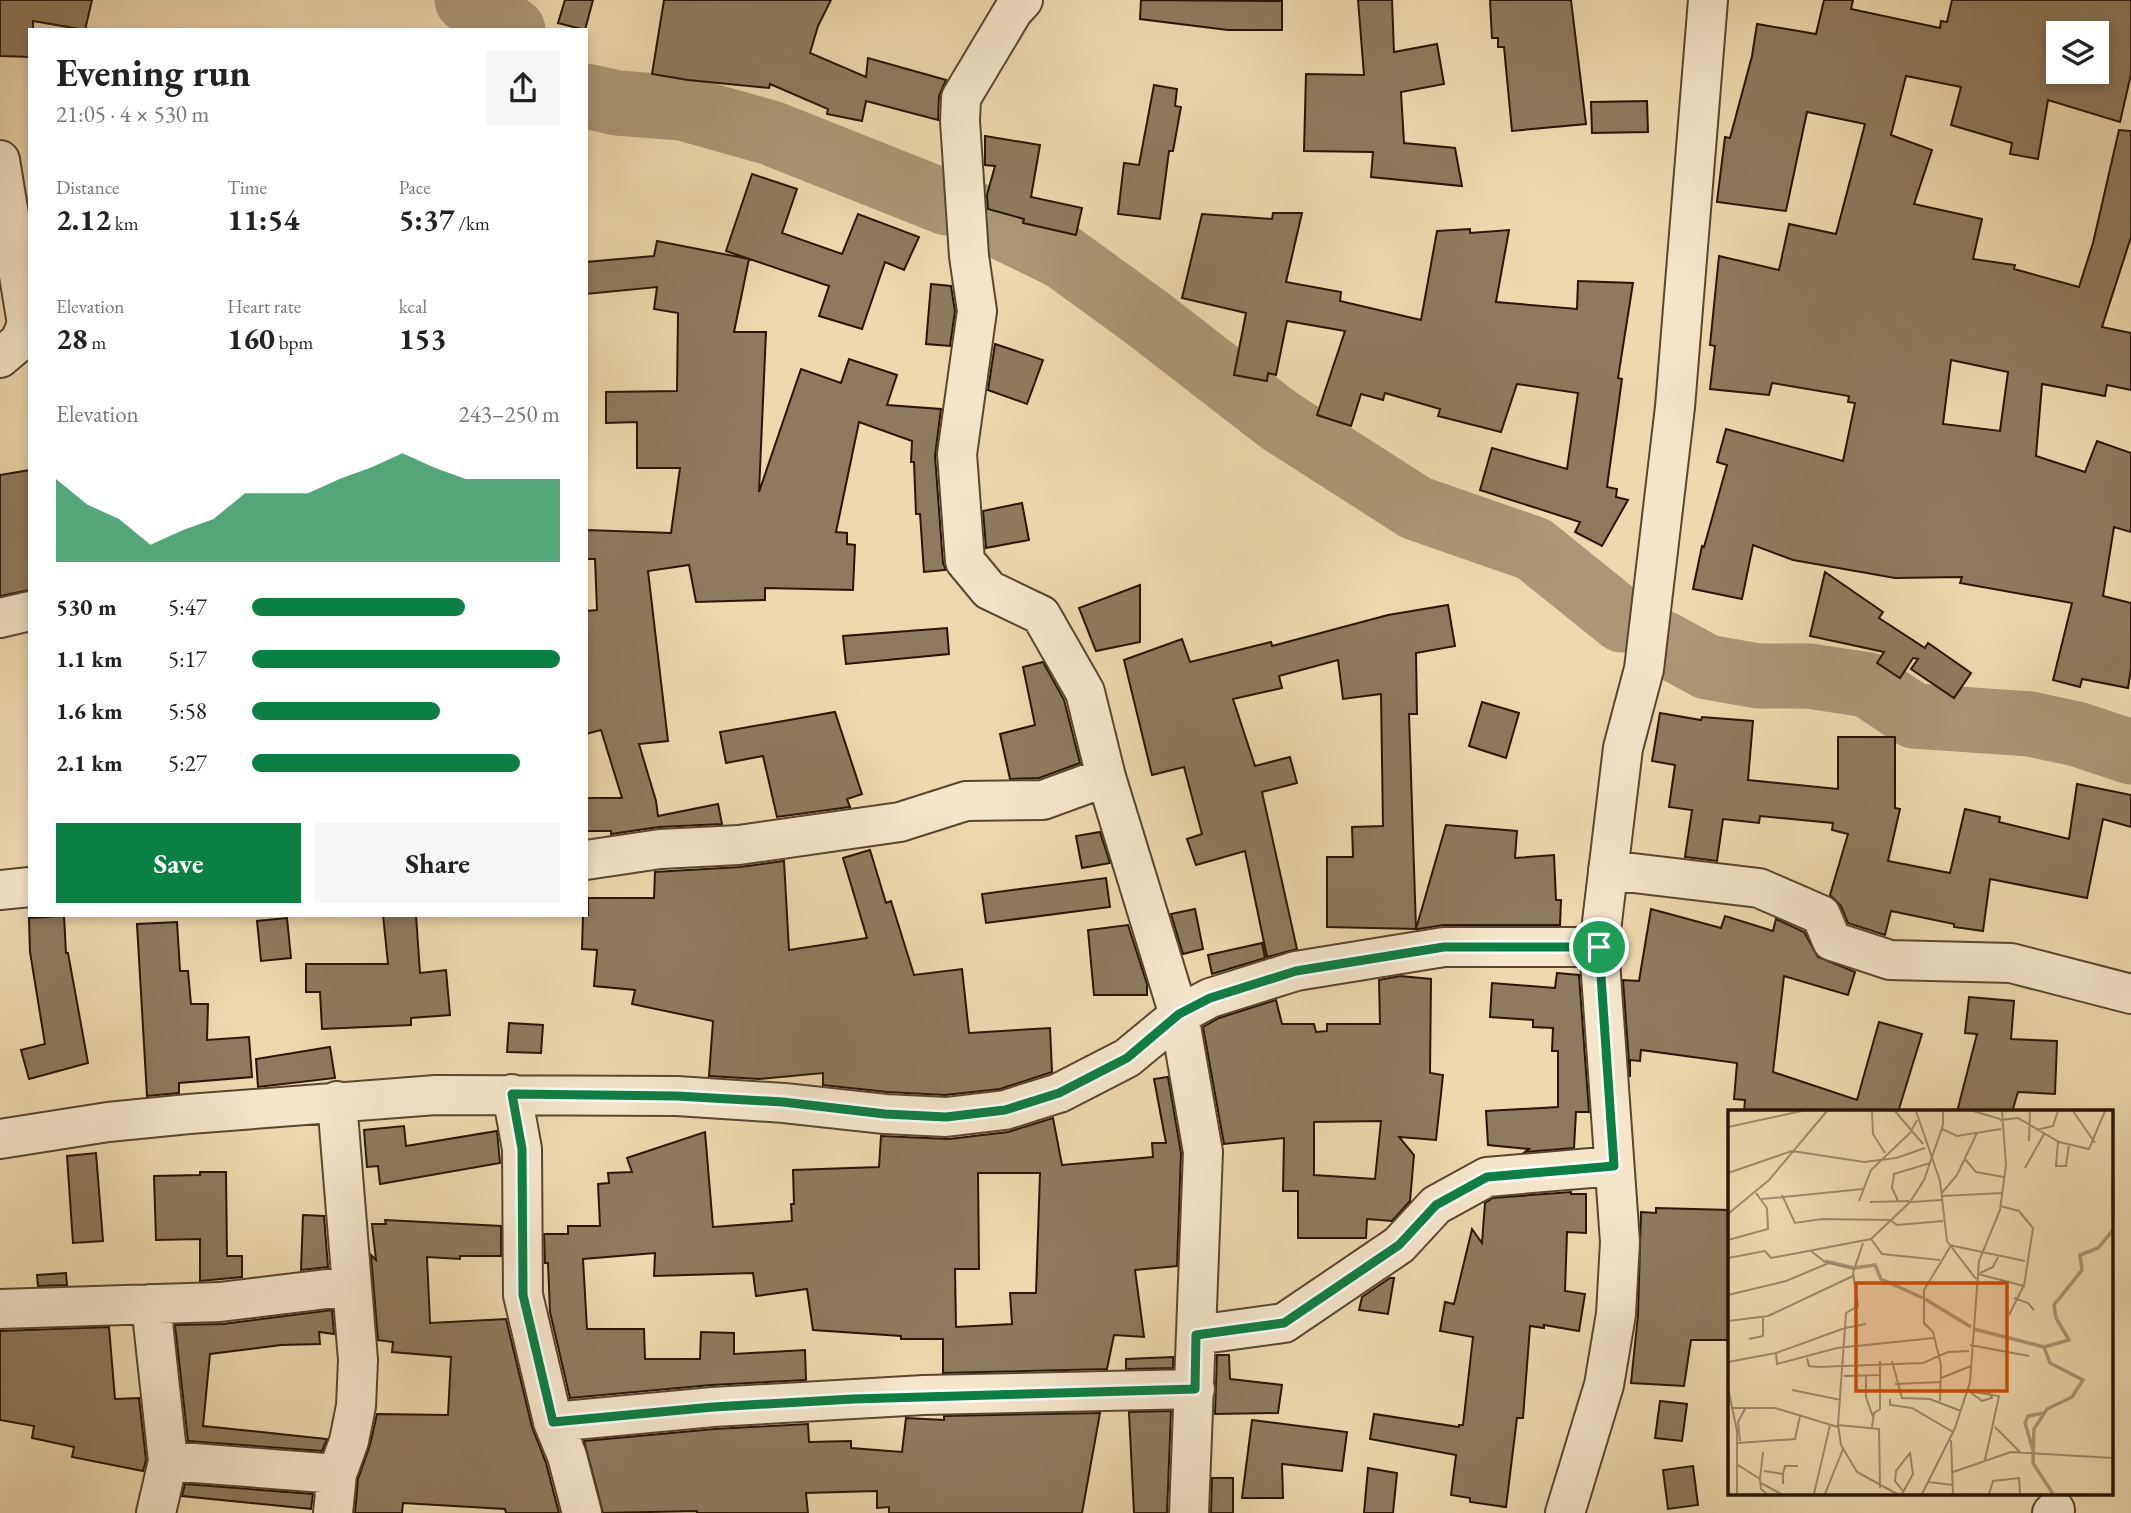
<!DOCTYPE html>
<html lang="en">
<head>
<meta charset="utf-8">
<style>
  :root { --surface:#fff; --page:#f6f6f6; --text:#222; --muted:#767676; --accent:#0b8043 }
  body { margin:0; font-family:"EB Garamond",serif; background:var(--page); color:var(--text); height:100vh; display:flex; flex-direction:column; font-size:26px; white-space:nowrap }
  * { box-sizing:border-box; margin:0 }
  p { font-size:23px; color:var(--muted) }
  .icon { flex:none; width:38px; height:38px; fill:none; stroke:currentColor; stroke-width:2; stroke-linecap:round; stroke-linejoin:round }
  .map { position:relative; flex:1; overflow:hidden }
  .sheet { position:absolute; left:28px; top:28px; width:560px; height:889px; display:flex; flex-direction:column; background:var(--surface); border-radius:0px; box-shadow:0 4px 10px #0003 }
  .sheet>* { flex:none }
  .controls { position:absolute; left:2046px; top:21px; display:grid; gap:14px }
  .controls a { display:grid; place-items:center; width:63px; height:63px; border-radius:0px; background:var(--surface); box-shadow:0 4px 10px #0003; font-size:35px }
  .pin { position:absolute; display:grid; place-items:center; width:60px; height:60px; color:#fff; margin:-30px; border:4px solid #fff; border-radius:50%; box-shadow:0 2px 7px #0007 }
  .round { display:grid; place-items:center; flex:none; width:74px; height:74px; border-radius:0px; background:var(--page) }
  .head { display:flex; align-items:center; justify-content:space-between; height:119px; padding:0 28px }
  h1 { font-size:38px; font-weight:700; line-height:52px }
  .metrics { display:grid; grid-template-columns:repeat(3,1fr); gap:10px; height:119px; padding:7px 28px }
  .metrics div { display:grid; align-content:center }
  .metrics b { font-size:30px; font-weight:700 }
  .metrics small { font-size:19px; font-weight:400 }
  .metrics p { font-size:19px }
  .chart { height:196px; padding:14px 28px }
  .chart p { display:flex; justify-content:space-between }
  .chart svg { width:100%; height:126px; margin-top:7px; fill:var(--accent); opacity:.7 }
  .button { display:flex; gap:14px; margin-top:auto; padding:14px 28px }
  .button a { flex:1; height:80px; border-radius:0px; background:var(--accent); color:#fff; font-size:28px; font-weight:700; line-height:80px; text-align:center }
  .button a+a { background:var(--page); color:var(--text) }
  ul { padding:0 28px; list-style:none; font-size:23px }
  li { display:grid; grid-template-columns:112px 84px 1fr; align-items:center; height:52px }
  li i { height:18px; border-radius:9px; background:var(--accent) }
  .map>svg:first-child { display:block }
</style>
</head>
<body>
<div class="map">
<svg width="2131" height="1513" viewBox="0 0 2131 1513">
  <rect width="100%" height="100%" fill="#efd8ae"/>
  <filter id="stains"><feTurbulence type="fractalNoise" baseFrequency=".00286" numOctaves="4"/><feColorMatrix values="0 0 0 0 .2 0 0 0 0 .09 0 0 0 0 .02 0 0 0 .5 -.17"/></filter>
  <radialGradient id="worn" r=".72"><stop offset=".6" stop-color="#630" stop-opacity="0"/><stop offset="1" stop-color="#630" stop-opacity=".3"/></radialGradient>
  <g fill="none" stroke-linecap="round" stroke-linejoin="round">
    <!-- river -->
    <path stroke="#ac9675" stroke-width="65" d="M467,0L475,3L513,30
      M586,96L617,103L682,108L771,133L947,203
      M979,216L1063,257L1147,318L1280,421L1416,508L1534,549L1622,620
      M1661,642L1707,667L1758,676H1809L1868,685L1914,716L2030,724L2077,734L2131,752"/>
  </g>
  <!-- building -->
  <path fill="#907a5d" stroke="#291505" stroke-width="2" fill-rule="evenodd" d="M0,0H92L85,30L33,21V30H30V57L0,56Z
    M565,0H593L585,30L558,23Z
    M664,0H831L818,26L810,53L866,77L868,58L946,80L939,96L938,120L866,101L862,121L827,114L828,109L770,84L769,88L688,80L652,74Z
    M1141,0L1282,1V30H1228L1140,19Z
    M1358,0H1392L1394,52L1437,44L1444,84L1401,92L1404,143L1455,148L1462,186L1371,177L1373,152L1304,151L1306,74L1364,75Z
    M1490,0H1571L1586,124L1512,131L1504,47H1498V38H1492Z
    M1824,0H1853L1851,9L1940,28L1941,21L1947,22L1952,0H2131V74L2120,122L2048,100L2038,159L2010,154L2012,143L1951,125L1961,87L1906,76L1891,135L1932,150L1914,204L1982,219L1973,259L2015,265L2014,269L2079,287L2093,243L2119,130L2131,131V237L2102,327L2131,333V390L2107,385L2105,396L2042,384L2036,456L2085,472L2097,441L2131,453V532L2114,527L2103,596L2131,603V669L2128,688L2082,679L2080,687L2053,680L2072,603L1960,583L1962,577L1895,578L1793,560L1753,545L1742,599L1693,589L1702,546L1704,547L1727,465L1717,462L1726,429L1843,461L1855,403L1848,402L1849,396L1772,383L1769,395L1710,389L1715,346L1710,345L1719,256L1779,270L1789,224L1836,234L1865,124L1807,112L1786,211L1717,202L1725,137L1730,138L1752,56L1757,24L1816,34ZM2058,33H2096V72H2058ZM1951,360L2008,372L2000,431L1943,424Z
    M1154,85L1177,89L1175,106L1181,107L1173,151H1169L1160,219L1118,214L1124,163L1139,165Z
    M1647,101L1648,132L1592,133L1591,102Z
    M985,136L1040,145L1031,197L1082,208L1076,235L1023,223L1024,219L988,209L987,195L995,166L985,165Z
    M752,174L797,189L782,233L842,254L858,214L919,237L904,270L885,262L862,329L819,316L829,286L726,251Z
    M1273,213H1302L1286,282L1341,292L1340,301L1421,320L1437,231L1470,229V233L1509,230L1496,302L1577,309L1578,281L1633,283L1618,378L1622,379L1607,487L1617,489L1616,497L1628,500L1602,546L1575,532L1580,522L1480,490L1492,448L1567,469L1578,393L1517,384L1501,432L1438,416L1440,409L1385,393L1383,400L1361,394L1351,426L1317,415L1345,331L1287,321L1276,375L1268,373L1267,381L1234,375L1246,313L1182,298L1202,214L1272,219Z
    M657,241L749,259L734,332H766L759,492L801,369L841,383L849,359L897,375L887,405L941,409L935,456L943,563L946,570L924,572L920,514H916L914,462H911L912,441L859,422L836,532L847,533V544L855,545L853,590L765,588V600L696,602L689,565L648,571L668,741L639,744L656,801L658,816L718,804L722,824L659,827L611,834V831H586V798H622L601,730L586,734V611L597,610L595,559H586L587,530L671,533L680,468H637V422L606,423V392L677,391L678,313L654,309L657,287L586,294V262L654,256Z
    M931,284L951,286L955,311L950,346L926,344Z
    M995,344L1043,360L1027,404L988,390Z
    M30,470V590L0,596V475Z
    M1022,503L1029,540L986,548L983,511Z
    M1825,572L1883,612L1879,618L1925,648L1928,643L1971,673L1954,698L1911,669L1918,659L1913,658L1900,678L1877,663L1884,652L1810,636Z
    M1140,585V642L1096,651L1079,608Z
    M1448,605L1455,646L1416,653L1417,714H1409L1416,929L1446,825L1517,831L1515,858L1554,855L1556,900H1561L1560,925H1444L1418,929L1327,927V857H1353L1352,827L1383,826L1381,694L1343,699L1338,660L1279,676L1282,688L1233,699L1255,766L1290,757L1297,783L1262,792L1297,949L1267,957L1245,851L1196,865L1187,839L1202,834L1184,767L1152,775L1124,660L1182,639L1190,662L1271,642L1272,646L1388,615Z
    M947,628L949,654L846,664L843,636Z
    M1043,662L1064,700L1080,763L1039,778L1010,779L1000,734L1035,725L1023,667Z
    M1482,702L1519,713L1506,758L1469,746Z
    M835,712L862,794L847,799L850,807L777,817L763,756L726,763L720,732Z
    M1660,713L1701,720L1702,717L1753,721L1748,780L1838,789V737H1895V808L1900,809L1888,861L1950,873L1965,809L2000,817L1999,822L2069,839L2077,784L2131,795V827L2103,819L2087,898L1990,879L1983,931L1954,927V924L1891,911L1885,935L1848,923L1841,906L1830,895L1848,834L1832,830L1833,823L1760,816L1759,823L1723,819L1717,861L1685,857L1692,810L1669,807L1675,765L1652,761Z
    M1100,832L1110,863L1082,868L1076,836Z
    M870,850L886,903L891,901L914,975L962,969L969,1033L1050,1028L1052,1072L1000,1089L945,1095L887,1092L823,1085V1073L759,1079L709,1076L713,1021L632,1004L635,990L594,986L597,950L582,949L583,915H588V898H654L655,872L740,867L784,861L789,950L867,938L843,858Z
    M1106,878L1110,907L986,923L982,894Z
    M1195,909L1203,949L1183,954L1171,914Z
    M1651,909L1721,928L1725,916L1773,931L1776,919L1804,932L1818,957L1855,972L1848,995L1784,976L1773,1072L1857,1100L1879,1022L1922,1034L1898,1112H1744L1745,1100L1734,1099L1737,1063L1641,1050L1640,1061L1630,1060V1077L1623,980L1639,981Z
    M383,915H416L420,973L446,970L450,1015L411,1018V1025L322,1029L320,992H306V964H388Z
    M64,916L66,953H68L88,1063L29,1079L21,1050L45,1044L30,952L29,918Z
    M287,918L291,958L261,961L257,921Z
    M177,922L180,971H188L191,1004H208L207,1040L249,1037L252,1077L179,1083V1093L147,1096L137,924Z
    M1128,925L1147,984V995H1094L1088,930Z
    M1262,943L1265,958L1212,974L1208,955Z
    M1557,973L1579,975L1589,1112H1576L1574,1148L1525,1152L1529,1149L1488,1145L1486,1111L1558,1107V1051H1552L1553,1028L1533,1027V1020L1490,1017L1492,983L1555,988Z
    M1400,976L1431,979L1430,1073L1443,1075L1436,1140L1399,1137L1414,1155L1410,1201L1392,1221L1367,1219L1366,1238H1298V1191H1283L1284,1138L1224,1144L1203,1027L1219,1018L1276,1000L1282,1024H1314L1316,1032L1327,1031V1024H1380L1379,980ZM1381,1121L1375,1179L1314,1175V1122Z
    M1969,997L2014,1001L2011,1039L2057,1041L2055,1094L2018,1092L2012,1112H1957L1977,1034L1965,1033Z
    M509,1023L543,1025L541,1053L507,1052Z
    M330,1047L335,1078L258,1087L256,1059Z
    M1168,1077L1181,1153L1177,1266L1135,1270L1144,1337L1114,1335L1107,1369L943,1373V1339H901V1336L813,1330L807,1289L756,1296L753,1273L654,1276L655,1253L583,1259L587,1329H644L645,1359H700L701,1332L734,1333V1354L805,1350L806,1380L711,1385L570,1398L550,1312L548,1263H545L544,1234H568V1226H600L598,1184L609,1183L608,1173L632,1172L627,1158L705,1132L713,1227L792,1221L791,1204H794L793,1170L879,1167L881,1136L949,1139L1008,1132L1053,1118L1062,1165L1153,1157L1152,1143H1166L1154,1079ZM978,1173H1040L1036,1293H1010L1012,1324L956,1327L955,1269H979Z
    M404,1126L406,1146L497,1131L500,1163L380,1184L378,1166L367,1167L364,1130Z
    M96,1153L103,1241L73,1243L67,1156Z
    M200,1172H226L227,1256H242V1277L200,1281V1239L156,1240L154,1176L200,1175Z
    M1571,1192V1194H1586V1233L1567,1232L1565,1291L1585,1294L1579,1331L1544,1325V1328L1530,1326L1523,1418H1517L1506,1507L1470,1502V1498L1451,1495L1456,1455L1370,1439L1374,1414L1459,1427V1425H1463L1473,1337L1440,1331L1445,1302L1454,1304L1472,1229L1482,1243L1485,1203L1493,1198Z
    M1656,1208L1730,1210V1340H1691L1684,1386L1631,1383L1638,1315L1641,1212L1656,1213Z
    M303,1215L324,1216L328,1267L301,1270Z
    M385,1220L501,1226V1256H460V1259L427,1257L430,1323L506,1319L532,1427L546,1463L559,1513H506L505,1509L403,1503L402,1513H355L358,1479L370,1445L377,1414L448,1415L451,1357L392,1352L393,1342L378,1340L371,1255L376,1260L372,1224H386Z
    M66,1273L67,1285L38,1286L37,1275Z
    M1390,1278H1394L1388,1314L1359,1310L1362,1297Z
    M332,1310L334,1334L319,1332L320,1344L281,1345L210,1354L203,1426L327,1439L322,1451L188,1441L175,1325L223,1324Z
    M109,1327L115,1399L139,1398L146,1460L143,1471L72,1457L74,1447L32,1438L34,1426L0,1420V1331Z
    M1217,1355H1229L1230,1379L1282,1385L1278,1413L1215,1414Z
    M1173,1357V1368L1126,1369V1359Z
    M1660,1401L1687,1404L1682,1441L1655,1438Z
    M1171,1411L1167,1513H1134L1129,1412Z
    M1100,1413L1082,1513H889V1507L877,1508V1491L806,1493L808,1513H697V1511L603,1513L584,1441L715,1429L808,1424L809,1442L851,1441V1448L902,1452L906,1418L944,1420V1416Z
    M1252,1420L1347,1432L1342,1471L1282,1464L1283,1498H1242Z
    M1693,1466L1698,1505L1668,1509L1663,1470Z
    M1368,1468L1397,1473L1393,1513H1364Z
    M1212,1478H1233V1513H1211Z
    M185,1484L313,1494L311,1509L182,1496Z"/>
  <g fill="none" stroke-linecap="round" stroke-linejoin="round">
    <!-- minor casing -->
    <g stroke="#5a462f" stroke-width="42">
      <path id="minor" d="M1023,0L1013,11L961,98L960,121L969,256L977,311L957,454L965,561L989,590L1041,615L1085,692L1106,777L1179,1015L1203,1152L1189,1513
        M0,160L27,324L20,341L0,358
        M0,618L30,611
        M586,860L660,849L739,845L900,822L966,801L1043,800L1106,777
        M1608,870L1759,888L1821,915L1832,941L1890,960L2011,963L2131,994
        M0,890L30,887
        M512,1094L522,1149L523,1295L553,1422L567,1456L582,1513
        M0,1139L108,1122L189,1114L436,1095L677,1096L784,1103L885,1114L946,1117L1005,1110L1059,1093L1127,1058L1179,1015L1210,998L1296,971L1444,947H1599
        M151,1304L168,1461L156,1513
        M0,1309L220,1302L352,1286
        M1196,1335L1284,1323L1399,1245L1436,1205L1487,1177L1614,1166
        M553,1422L713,1407L924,1395L1195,1389
        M168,1461L337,1474
        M333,1513L337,1474L349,1441L356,1406L358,1360L337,1101
        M1565,1513L1604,1385L1616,1314L1620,1242L1599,947L1623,748L1644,669L1675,407L1708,0
        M2052,1513L2055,1510"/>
    </g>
    <!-- minor -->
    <use href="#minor" stroke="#f5e6ca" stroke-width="38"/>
  </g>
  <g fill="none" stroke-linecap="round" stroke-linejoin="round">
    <!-- route casing -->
    <g stroke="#fff" stroke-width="14">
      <path id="route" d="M1444,947H1599L1614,1166L1487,1177L1436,1205L1399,1245L1284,1323L1196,1335L1195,1389L853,1399L713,1407L553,1422L523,1295L522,1149L512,1094L677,1096L783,1102L885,1114L946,1117L1005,1110L1059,1093L1127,1058L1179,1014L1210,998L1296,971Z"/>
    </g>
    <!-- route -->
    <use href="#route" stroke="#0b8043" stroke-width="9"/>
  </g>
  <!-- overview -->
  <g transform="translate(1728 1110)">
    <rect width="385" height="385" fill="#efd8ae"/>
    <path fill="none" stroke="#ac9675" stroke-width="3.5" d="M385,67V102M97,151L126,158L147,155L153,169L195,188M197,189L243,217M246,219L316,237M305,340L297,313L300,306L316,303M325,384L305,353L306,319L319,299L344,287L355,270L322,253L316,237L341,230L328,208L326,195L354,160L352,145L370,138L385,120"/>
    <path fill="none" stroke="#a08a6a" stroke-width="2" d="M144,1L145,24L157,43M167,1L195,34M188,1L212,71L219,131L248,169M245,1L272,9M345,1L367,33M272,10L290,8L331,32L361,39L377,1M0,17L74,1M214,19L229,26L273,19M309,20L325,16L330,1M301,31L302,1M330,32L328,56H338L341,34M236,48L248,62L276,67M297,58L316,24M0,63L64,41L136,52L168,48L197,38M213,84L229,65L249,23M54,85L67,113L94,109L162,110L169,115L215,111M214,86L274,83M34,89L135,79M131,91L143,60L182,23L189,10M170,91L164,78L166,64L202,53M142,92L181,91M182,92L214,90M0,104L41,70L99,1M143,129L154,144L212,150M0,130L40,119L39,98L28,83M135,133L125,163L130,196L118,203L117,218L138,214M221,135L297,151M83,141L97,152L126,159M0,148L37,141L43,148L143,129L182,92L196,70L215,15V1M252,163L265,157L271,145M250,164L296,176L305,118L291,101L272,96M0,185L58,171L101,153M286,188L300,193L306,200M281,205L295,177M0,211L40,206L125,166M21,229L35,226V207M242,235L301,246M48,243L49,254L109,238L206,228M79,248L81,256L90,257L195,253L220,242L241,241M164,251L174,288L202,289L233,301M0,252L48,243L117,218L110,315L113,335L129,362L169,384M116,266L153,265M138,266V287L145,307M213,268L243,256M167,274L213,272M0,278L9,321V384M64,280L113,290M239,281L271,286L257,350M242,282L254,291L264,288L261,282M162,289V295L184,298L225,322M212,291L213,255L205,222L196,213V180L222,137M5,298H47L110,317M110,315L151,319L152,378M144,317L146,303L152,299V251M267,317L292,342M223,330L225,384M12,331L10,312L18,297M9,333L67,329L72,306M10,355L32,369L33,379L39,384M36,361L55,364V374M225,362L283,342L385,348M55,364L57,356H70M32,369L35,342M200,372L225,375M33,373L53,384M86,384L102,315M97,384L115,339M174,384L185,364L182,343L168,361L167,371L175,381M194,384L227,318L242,272L251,151L272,100L278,55L274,1M261,384L265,371L291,368L292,384"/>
    <path fill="#cb4f0b" fill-opacity="0.15" stroke="#cb4f0b" stroke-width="3.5" d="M128,173H279V281H128Z"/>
    <rect width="385" height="385" fill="none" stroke="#291505" stroke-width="3.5"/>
  </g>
  <rect width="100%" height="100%" filter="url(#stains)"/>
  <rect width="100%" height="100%" fill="url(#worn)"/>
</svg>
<div class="controls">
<a><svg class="icon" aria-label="layers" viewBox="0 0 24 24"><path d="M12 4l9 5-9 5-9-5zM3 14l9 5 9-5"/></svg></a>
</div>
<div class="pin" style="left:1599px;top:947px;background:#1e9e55"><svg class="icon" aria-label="arrive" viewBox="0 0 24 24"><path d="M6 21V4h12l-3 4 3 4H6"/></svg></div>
<section class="sheet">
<div class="head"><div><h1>Evening run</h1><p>21:05 · 4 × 530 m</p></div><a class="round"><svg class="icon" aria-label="share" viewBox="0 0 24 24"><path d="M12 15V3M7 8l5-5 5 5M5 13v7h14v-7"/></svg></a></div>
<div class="metrics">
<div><p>Distance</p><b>2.12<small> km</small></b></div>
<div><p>Time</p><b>11:54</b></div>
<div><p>Pace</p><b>5:37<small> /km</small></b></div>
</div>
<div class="metrics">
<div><p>Elevation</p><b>28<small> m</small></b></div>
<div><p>Heart rate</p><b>160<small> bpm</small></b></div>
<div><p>kcal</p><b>153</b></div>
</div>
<div class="chart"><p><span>Elevation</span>243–250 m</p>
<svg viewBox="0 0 160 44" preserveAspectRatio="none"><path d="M0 44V15L10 24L20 29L30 38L40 33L50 29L60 20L70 20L80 20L90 15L100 11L110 6L120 11L130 15L140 15L150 15L160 15V44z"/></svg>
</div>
<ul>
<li><b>530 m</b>5:47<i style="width:69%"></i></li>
<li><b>1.1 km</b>5:17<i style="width:100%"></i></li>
<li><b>1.6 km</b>5:58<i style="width:61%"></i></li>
<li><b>2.1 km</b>5:27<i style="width:87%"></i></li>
</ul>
<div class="button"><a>Save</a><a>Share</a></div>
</section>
</div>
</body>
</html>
